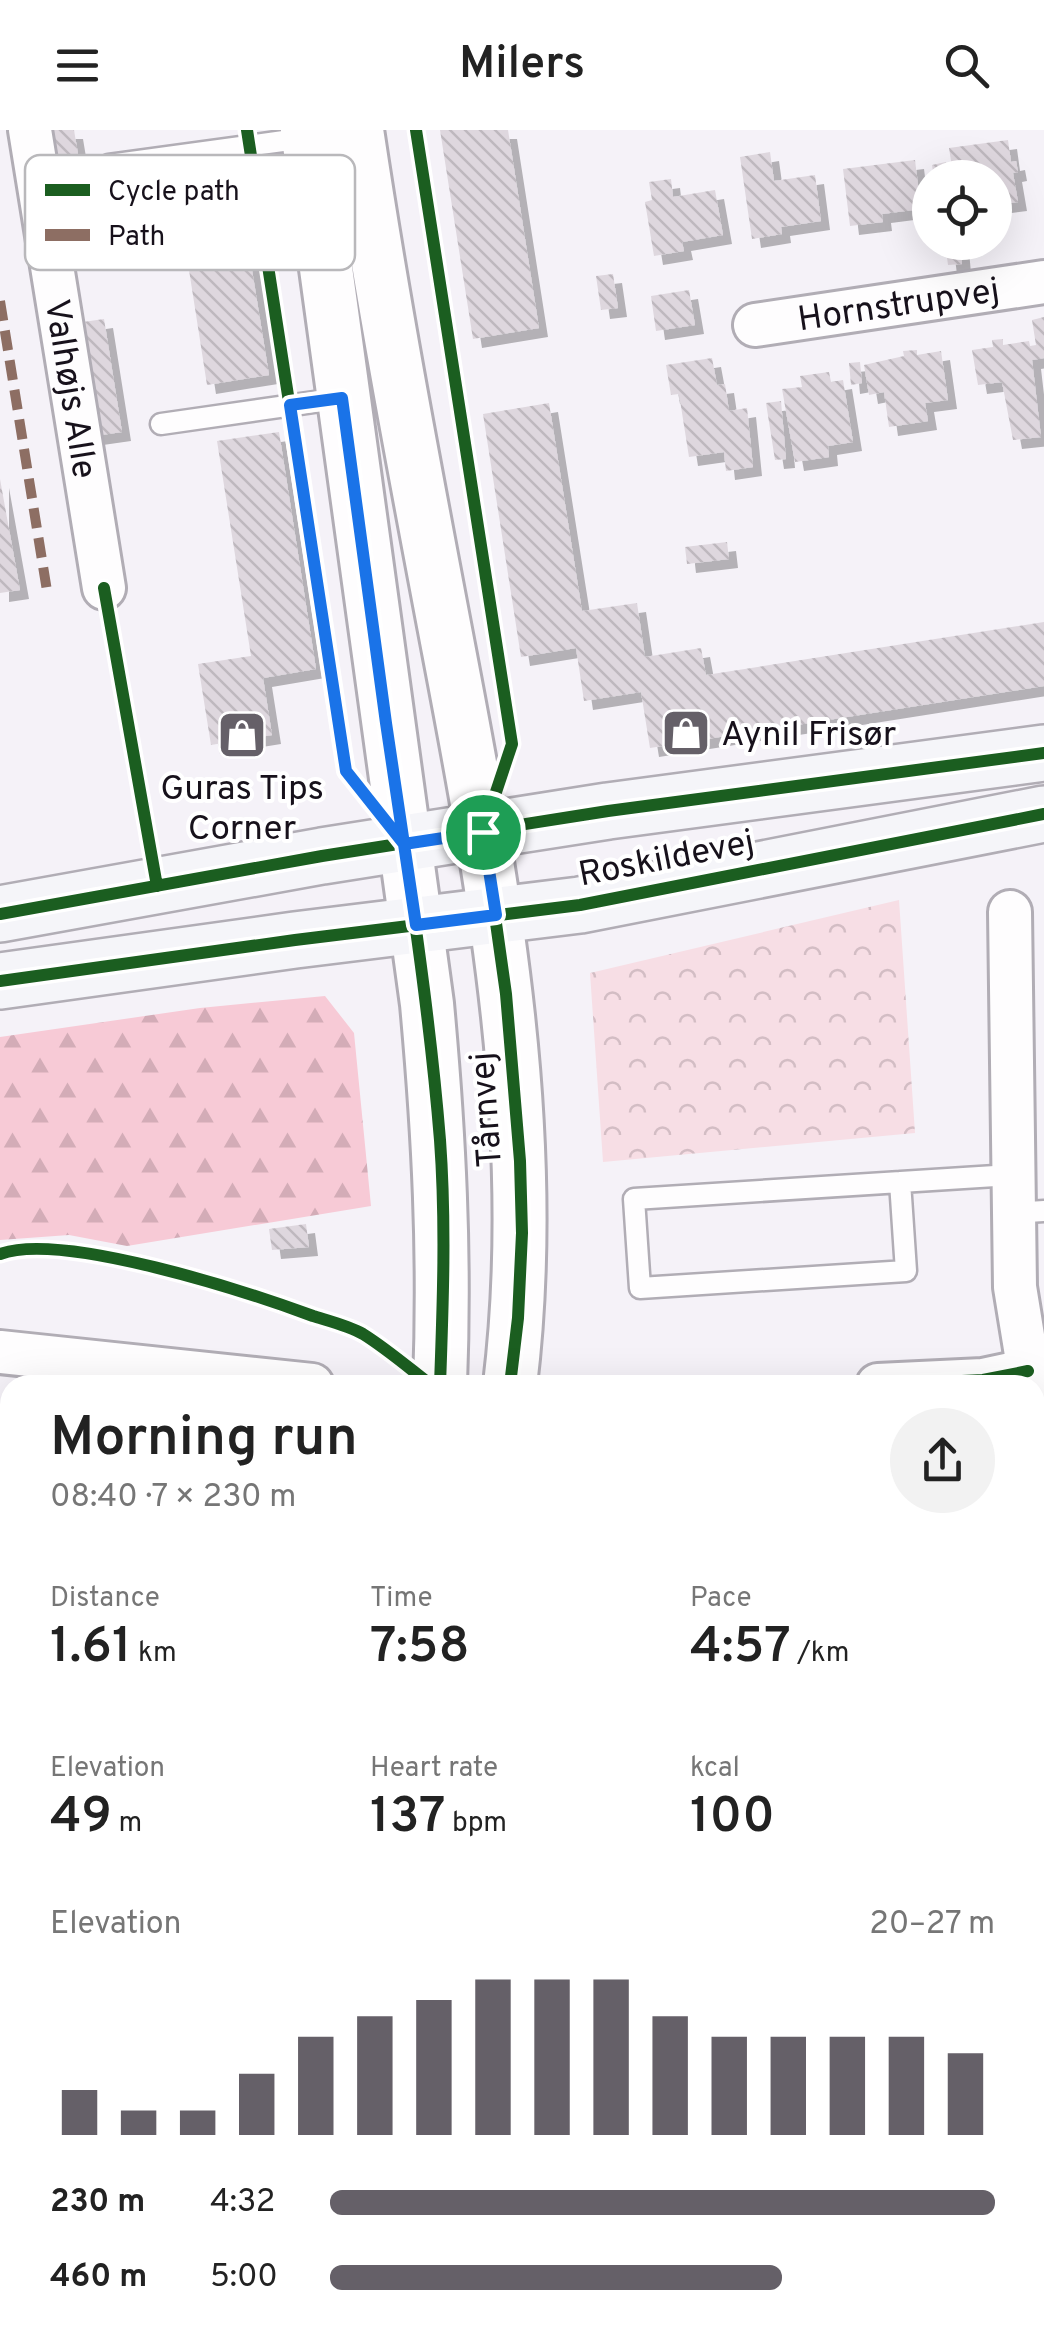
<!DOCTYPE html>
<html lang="en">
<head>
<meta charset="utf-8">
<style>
  :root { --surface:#fff; --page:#f2f2f2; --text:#222; --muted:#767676; --accent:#656068 }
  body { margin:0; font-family:Overpass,sans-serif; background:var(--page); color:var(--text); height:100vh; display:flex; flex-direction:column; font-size:38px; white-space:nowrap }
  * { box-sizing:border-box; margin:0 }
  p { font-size:32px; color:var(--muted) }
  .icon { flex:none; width:55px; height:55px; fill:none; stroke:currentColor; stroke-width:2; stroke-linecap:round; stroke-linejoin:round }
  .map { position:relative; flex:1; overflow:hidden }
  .sheet { position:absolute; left:0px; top:1245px; width:1045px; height:962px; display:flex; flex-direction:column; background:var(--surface); border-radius:30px 30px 0 0; box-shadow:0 10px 40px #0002 }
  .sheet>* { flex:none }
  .buttons { position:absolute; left:912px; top:30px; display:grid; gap:20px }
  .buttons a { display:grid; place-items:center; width:100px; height:100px; border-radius:50%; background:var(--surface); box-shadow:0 10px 40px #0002; font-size:50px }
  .pin { position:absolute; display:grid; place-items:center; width:85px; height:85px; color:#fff; margin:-42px; border:5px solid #fff; border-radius:50%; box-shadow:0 2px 10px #0007 }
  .round { display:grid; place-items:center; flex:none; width:105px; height:105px; border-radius:52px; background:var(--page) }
  .overview { display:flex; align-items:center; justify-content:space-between; height:170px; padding:0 50px }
  h1 { font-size:55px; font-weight:600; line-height:75px }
  .figures { display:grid; grid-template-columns:repeat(3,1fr); gap:15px; height:170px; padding:10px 50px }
  .figures div { display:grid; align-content:center }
  .figures b { font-size:50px; font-weight:600 }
  .figures small { font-size:28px; font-weight:400 }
  .figures p { font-size:28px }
  .chart { height:280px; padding:20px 50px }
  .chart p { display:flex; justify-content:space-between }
  .chart svg { width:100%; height:180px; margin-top:10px; stroke:var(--accent); stroke-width:6 }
  ul { padding:0 50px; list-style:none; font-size:32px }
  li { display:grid; grid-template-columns:160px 120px 1fr; align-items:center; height:75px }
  li i { height:25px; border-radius:12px; background:var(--accent) }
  header { display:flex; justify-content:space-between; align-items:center; height:130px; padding:0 50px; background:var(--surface); font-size:45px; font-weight:600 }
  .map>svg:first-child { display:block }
</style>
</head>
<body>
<header><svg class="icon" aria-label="menu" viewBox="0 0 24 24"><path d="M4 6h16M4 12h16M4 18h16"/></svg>Milers<svg class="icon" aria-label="search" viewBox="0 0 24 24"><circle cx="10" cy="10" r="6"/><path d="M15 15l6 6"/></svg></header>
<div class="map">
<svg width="1044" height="2206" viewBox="0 0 1044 2206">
  <defs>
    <pattern id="forest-firs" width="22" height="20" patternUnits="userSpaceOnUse" patternTransform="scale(2.5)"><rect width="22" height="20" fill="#f7cad6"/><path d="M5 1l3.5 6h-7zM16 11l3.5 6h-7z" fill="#d3acb7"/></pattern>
    <pattern id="park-crowns" width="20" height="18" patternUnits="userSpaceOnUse" patternTransform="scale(2.5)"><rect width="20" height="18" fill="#f7dee5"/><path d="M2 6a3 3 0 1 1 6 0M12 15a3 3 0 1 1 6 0" fill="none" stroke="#d3bdc4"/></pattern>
    <pattern id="building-back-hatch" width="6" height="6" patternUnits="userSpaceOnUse" patternTransform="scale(2.5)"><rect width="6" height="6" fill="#ded7de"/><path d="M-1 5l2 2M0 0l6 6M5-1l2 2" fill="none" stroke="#beb8be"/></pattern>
    <filter id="shadow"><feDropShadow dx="9" dy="9" stdDeviation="0" flood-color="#0004"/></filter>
  </defs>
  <rect width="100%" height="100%" fill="#f5f2f8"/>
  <!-- forest -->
  <path fill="url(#forest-firs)" d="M325,866L354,903L371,1076L127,1116L69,1105L0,1110V907L200,878Z"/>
  <!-- park -->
  <path fill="url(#park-crowns)" d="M899,770L915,1003L603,1032L590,843Z
    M0,1762L10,1763V2072L0,2071Z
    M502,2198H647L648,2206H502Z"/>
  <!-- building -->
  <path fill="url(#building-back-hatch)" filter="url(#shadow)" d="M45,0H74L79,30L51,34Z
    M440,0H508L539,198L473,209Z
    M1008,10L1011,32L1016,31L1018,42L1013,43L1018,72L995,75V48H934L932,35L946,32L948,44H953L949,18Z
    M770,22L774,51L815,45L821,91L781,97L782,104L752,109L740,27Z
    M915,30L921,79L882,84L883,92L850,96L843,39Z
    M235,35L269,245L207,255L174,44Z
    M671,49L673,67L715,60L723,105L682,112L684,121L654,126L645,72L652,70L649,52Z
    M945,112H960L962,134L948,135Z
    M613,144L618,178L601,180L596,146Z
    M689,160L695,195L656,201L651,166Z
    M1044,187V228L1032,230L1041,307L1013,310L1002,252L978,255L972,220L993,217L992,210L1003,209V215L1029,211L1030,216L1036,215L1032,190Z
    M104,189L122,302L94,306L76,193Z
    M917,220V225L941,221L948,270L925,273L928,291L889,297L884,262L869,265L864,235L904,226L903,221Z
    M712,228L717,255L725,254L729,281L747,278L753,337L726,341L724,322L689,327L679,264L671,265L666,235Z
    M860,232L862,253L851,255L849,233Z
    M829,242L831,252L843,250L853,312L828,316L829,327L795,332L782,259L802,257L800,246Z
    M781,271L786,329L775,330L766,273Z
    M549,273L582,481L637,473L645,527L701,518L706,545L1044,492V556L650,618L641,562L584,571L576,518L521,527L483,284Z
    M279,302L316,539L263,548L272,605L211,615L198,534L251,526L217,311Z
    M0,349L20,460L0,463Z
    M727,412L729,429L687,434L685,417Z
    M306,1094L309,1117L272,1120L269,1099Z
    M0,1308L10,1309V1424H0Z
    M0,1451L10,1452V1502L0,1500Z
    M0,1679L10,1680V1757L0,1756Z
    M0,2162L10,2163V2198H117L118,2206H0Z
    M521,2198H578L579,2206H522Z
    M652,2198H800L801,2206H653Z"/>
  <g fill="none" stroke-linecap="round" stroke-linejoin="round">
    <!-- service casing -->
    <g stroke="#b1adb5" stroke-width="25">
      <path id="service" d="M109,35L305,8
        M161,294L342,268
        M900,1052L906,1141L640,1158L634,1069L1011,1045
        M1012,1083L1044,1081
        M0,2121L10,2122"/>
    </g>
    <!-- minor casing -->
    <g stroke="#b1adb5" stroke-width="48">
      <g id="minor">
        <path id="s1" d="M30,0L104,458"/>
        <path id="s2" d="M755,195L1044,152"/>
        <path d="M1010,782L1015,1157L1031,1255"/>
        <path d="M0,1222L312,1255"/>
        <path d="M878,1255L983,1250L1044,1237"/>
        <path d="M1035,1272L1040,1295L1044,1371"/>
      </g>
    </g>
    <!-- tertiary casing -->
    <g stroke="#b1adb5" stroke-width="58">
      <path id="tertiary" d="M307,0L427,874C439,1005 445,1124 440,1255
        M357,0C383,175 416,347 449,521C495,762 540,1009 510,1255
        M333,2206L334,2198
        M391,2206L392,2198"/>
    </g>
    <!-- secondary casing -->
    <g stroke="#b1adb5" stroke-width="60">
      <path id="secondary" d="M0,784L322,726L608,681L1044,623
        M0,851L295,810L580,775L1044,684"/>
    </g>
    <!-- service -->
    <use href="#service" stroke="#fefdfe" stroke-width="20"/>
    <!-- minor -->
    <use href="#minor" stroke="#fefdfe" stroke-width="42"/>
    <!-- tertiary -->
    <use href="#tertiary" stroke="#fefdfe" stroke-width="52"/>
    <!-- secondary -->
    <use href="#secondary" stroke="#f5f5f9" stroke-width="55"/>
    <!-- quiet -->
    <path stroke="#8d6e63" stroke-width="10" stroke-dasharray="20 10" stroke-linecap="butt" d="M0,171L48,467
      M958,2206L1044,2203"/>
    <!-- cycleway casing -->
    <g stroke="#fff" stroke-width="19">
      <path id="cycleway" d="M247,0L346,641L404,714
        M416,0L512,614L483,701L506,864L520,1031L522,1103L518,1188L510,1255
        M104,458L157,756
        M404,714C418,812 432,911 440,1010C446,1092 443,1173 440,1255
        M0,784L322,726L608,681L1044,623
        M0,851L295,810L580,775L1044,684
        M0,1124C62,1101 248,1162 313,1186C329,1191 349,1196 363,1204C387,1219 409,1238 431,1255
        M878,1255L983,1250L1028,1241"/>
    </g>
    <!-- cycleway -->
    <use href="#cycleway" stroke="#1b5e20" stroke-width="12"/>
  </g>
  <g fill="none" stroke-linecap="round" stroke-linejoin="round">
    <!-- route casing -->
    <g stroke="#fff" stroke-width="20">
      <path id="route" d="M483,702L404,714L346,641L290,275L342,268L386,593C396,660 406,728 416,795L496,785L483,702"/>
    </g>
    <!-- route -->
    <use href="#route" stroke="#1a73e8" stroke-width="12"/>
  </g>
  <!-- icons -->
  <defs>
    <g id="shop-square" transform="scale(2.5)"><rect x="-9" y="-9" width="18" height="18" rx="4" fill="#656068" stroke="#fff"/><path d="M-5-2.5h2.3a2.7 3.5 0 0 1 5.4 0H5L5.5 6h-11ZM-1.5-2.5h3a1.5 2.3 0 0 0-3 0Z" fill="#fff"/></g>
  </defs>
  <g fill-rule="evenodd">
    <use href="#shop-square" x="686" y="603"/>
    <use href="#shop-square" x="242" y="605"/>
  </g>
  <g text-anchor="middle" stroke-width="8" stroke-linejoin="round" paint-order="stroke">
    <!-- street labels -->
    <g font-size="35" fill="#17111b" stroke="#fff">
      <text dy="12" stroke="none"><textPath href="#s2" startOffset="145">Hornstrupvej</textPath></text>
      <text dy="12" stroke="none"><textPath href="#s1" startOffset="262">Valhøjs Alle</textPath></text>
      <text transform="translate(666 727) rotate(-11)" y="12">Roskildevej</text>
      <text transform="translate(485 980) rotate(-94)" y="12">Tårnvej</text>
    </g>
    <!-- poi labels -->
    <g font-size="35" fill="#17111b" stroke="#fff" text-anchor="start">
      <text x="721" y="615">Aynil Frisør</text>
      <text x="242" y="669" text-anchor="middle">Guras Tips<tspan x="242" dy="40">Corner</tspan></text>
    </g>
  </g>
  <!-- legend -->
  <rect x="25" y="25" width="330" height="115" rx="15" fill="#fff" stroke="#b9b8bb" stroke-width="2.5"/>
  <rect x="45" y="54" width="45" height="12" fill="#1b5e20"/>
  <rect x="45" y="99" width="45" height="12" fill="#8d6e63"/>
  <g font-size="28" fill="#17111b">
    <text x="108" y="70">Cycle path</text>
    <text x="108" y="115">Path</text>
  </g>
</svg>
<div class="buttons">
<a><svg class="icon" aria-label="locate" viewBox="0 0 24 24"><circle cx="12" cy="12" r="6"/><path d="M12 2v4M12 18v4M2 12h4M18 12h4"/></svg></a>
</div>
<div class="pin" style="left:483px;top:702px;background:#1e9e55"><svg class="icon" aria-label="arrive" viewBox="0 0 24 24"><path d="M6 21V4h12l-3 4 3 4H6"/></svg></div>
<section class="sheet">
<div class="overview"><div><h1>Morning run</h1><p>08:40 · 7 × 230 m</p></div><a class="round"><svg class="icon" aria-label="share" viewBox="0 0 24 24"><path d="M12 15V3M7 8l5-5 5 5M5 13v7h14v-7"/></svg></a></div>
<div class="figures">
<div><p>Distance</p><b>1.61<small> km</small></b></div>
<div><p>Time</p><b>7:58</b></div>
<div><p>Pace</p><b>4:57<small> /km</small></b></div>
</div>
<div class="figures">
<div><p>Elevation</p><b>49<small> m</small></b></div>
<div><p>Heart rate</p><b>137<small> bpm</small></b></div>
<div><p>kcal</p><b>100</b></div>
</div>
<div class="chart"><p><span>Elevation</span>20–27 m</p>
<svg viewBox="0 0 160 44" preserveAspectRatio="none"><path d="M5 44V33M15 44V38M25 44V38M35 44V29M45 44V20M55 44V15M65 44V11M75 44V6M85 44V6M95 44V6M105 44V15M115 44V20M125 44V20M135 44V20M145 44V20M155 44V24"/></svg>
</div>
<ul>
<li><b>230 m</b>4:32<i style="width:100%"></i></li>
<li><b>460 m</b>5:00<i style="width:68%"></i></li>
</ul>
</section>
</div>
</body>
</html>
